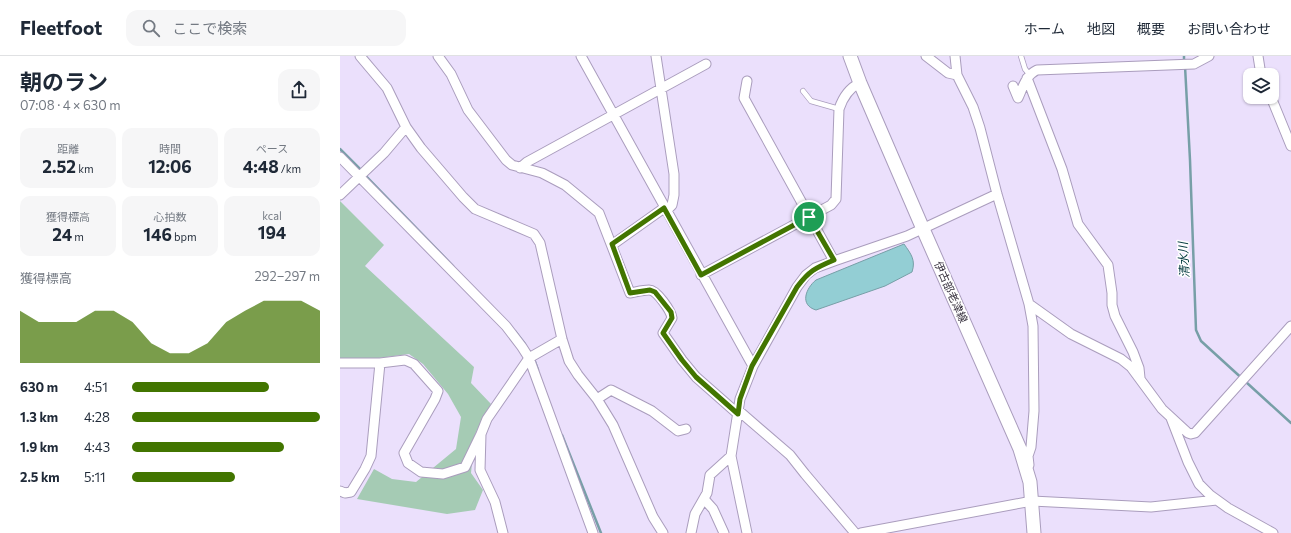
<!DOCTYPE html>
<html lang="ja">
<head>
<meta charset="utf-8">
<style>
  :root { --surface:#fff; --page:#f6f6f7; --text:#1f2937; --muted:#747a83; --line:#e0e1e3; --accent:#427500 }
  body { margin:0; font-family:Commissioner,"Noto Sans JP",sans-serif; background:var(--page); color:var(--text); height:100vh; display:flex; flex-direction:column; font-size:15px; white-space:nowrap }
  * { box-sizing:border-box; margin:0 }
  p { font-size:13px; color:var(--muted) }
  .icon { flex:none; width:22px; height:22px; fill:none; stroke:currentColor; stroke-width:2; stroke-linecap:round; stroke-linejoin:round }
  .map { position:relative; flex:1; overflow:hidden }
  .details { display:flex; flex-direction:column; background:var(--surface); width:340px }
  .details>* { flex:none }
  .fabs { position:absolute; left:903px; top:12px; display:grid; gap:8px }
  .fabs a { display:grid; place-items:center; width:36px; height:36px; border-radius:8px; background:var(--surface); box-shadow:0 1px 3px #0004; font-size:20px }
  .pin { position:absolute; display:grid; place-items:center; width:34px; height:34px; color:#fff; margin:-17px; border:2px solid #fff; border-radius:50%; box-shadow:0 1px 4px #0007 }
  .round { display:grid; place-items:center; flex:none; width:42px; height:42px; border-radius:12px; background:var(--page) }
  .head { display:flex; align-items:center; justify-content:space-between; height:68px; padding:0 20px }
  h1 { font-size:22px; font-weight:700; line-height:30px }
  .figures { display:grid; grid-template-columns:repeat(3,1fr); gap:6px; height:68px; padding:4px 20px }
  .figures div { display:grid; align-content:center; border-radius:10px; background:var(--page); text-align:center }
  .figures b { font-size:17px; font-weight:700 }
  .figures small { font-size:11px; font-weight:400 }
  .figures p { font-size:11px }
  .chart { height:112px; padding:8px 20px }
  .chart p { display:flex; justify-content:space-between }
  .chart svg { width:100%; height:72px; margin-top:4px; fill:var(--accent); opacity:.7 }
  ul { padding:0 20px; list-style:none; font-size:13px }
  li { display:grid; grid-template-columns:64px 48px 1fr; align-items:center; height:30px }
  li i { height:10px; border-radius:5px; background:var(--accent) }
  header { display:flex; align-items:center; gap:24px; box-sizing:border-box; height:56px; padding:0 20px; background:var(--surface); border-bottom:1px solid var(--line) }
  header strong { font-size:19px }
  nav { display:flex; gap:22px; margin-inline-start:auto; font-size:14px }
  .search { width:280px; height:36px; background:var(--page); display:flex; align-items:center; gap:10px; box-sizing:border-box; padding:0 14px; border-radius:12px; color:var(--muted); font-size:15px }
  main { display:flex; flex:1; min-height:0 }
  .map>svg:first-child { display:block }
</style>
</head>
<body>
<header>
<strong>Fleetfoot</strong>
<div class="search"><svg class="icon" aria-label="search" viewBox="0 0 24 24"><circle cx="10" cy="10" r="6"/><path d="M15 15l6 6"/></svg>ここで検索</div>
<nav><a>ホーム</a><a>地図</a><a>概要</a><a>お問い合わせ</a></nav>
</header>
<main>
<section class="details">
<div class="head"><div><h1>朝のラン</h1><p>07:08 · 4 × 630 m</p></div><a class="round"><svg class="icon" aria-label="share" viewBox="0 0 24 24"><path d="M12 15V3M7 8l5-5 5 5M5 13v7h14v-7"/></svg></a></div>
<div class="figures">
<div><p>距離</p><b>2.52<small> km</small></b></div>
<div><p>時間</p><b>12:06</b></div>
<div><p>ペース</p><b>4:48<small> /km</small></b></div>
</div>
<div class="figures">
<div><p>獲得標高</p><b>24<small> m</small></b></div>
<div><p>心拍数</p><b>146<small> bpm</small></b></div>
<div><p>kcal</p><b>194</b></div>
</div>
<div class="chart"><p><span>獲得標高</span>292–297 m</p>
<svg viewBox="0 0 160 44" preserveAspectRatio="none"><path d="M0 44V12L10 19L20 19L30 19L40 12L50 12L60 19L70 32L80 38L90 38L100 32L110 19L120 12L130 6L140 6L150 6L160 12V44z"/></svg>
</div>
<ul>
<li><b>630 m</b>4:51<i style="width:73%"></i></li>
<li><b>1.3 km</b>4:28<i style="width:100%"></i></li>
<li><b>1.9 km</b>4:43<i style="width:81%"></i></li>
<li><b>2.5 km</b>5:11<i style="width:55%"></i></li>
</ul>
</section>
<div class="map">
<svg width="951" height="477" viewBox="0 0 951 477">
  <rect width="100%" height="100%" fill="#ebe0fc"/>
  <!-- green -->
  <path fill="#a5cbb4" d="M0,145L44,189L25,210L134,311L131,327L151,348L135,378L131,417L143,434L135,454L107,458L17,443L34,413L52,423L76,426L116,393L121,361L108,338L83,308L69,298L39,302H0Z"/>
  <!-- water -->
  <path fill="#93ced4" stroke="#779fa7" d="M564,188C571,198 576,204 572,216L545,230L476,254C459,249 466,232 476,224Z"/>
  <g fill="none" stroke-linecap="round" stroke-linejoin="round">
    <!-- stream -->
    <path stroke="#779fa7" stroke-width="2.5" d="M844,0V5
      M845,10L850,104L856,274L861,285L951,367
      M0,93L20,113
      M26,120L113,210
      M175,275L185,288
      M194,303L198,314
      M222,379L261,477"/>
    <!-- service casing -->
    <g stroke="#aa9dbd" stroke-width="6">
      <path id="service" d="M681,0L685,13L690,19
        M463,35L471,45L499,53"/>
    </g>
    <!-- minor casing -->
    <g stroke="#aa9dbd" stroke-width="11">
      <path id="minor" d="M20,0L47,32L66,71L81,92L123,141L135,153L194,178L200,187L222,283L229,305L238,319L257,343L273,369L313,461L323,477
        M98,0L111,18L128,54L166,104L172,109L202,117L225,129L259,157L290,237C296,236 303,234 309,234C317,234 331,255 332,262L323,277L342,304L356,321L398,358
        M241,0L413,310
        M316,0L334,118V139L332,149L326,155
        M586,0L608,17L617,19
        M615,0L617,19L633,51L640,72L657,138L689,248L693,270L694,355L691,391L688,400L689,409
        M918,0L921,19
        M687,22L722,113L738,168L768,209L772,237V249L775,260L793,296L799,312L800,322
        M407,25L404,42L494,205
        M673,30L678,42C683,31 686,19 697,14L854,8L869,0
        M931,41L951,90
        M0,101L166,270L182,291L189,302L253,477
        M180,112L187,106L366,8
        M0,139L44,97L66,71
        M272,189L324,152
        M361,219L491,149L496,143L499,53C503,41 509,32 520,27
        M689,248L731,278L781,303L791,311L822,353L848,377L851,378L855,377L951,270
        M0,307H40L31,400L25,413L11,436L5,437L0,435
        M40,307L65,304L74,308L98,335L95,343L64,397L68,407L81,416L103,418L125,411L141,378
        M257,343L271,334L312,355L338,375L346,373
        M399,355L450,399L465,418L515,477
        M831,362L848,406L859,428L870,439L888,452L933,477
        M391,400L407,477
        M364,443L373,453L384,477
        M163,477L155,446L140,414L141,378L147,363L189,302L222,283
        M351,477L355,458L367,437L370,419L391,400L400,343L413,310L457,231L466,219L475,212L494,205L567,180L657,138
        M521,477L692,445L811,451L877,444"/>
    </g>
    <!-- secondary casing -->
    <g stroke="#aa9dbd" stroke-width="15">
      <path id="secondary" d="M510,0L520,27L583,173L680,393L690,426L694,477"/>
    </g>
    <!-- service -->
    <use href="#service" stroke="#fff" stroke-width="4.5"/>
    <!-- minor -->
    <use href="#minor" stroke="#fff" stroke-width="9"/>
    <!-- secondary -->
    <use href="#secondary" stroke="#fff" stroke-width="13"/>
  </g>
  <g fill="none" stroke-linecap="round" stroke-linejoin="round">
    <!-- route casing -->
    <g stroke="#fff" stroke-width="8">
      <path id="route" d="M324,152L361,219L469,161L494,204C475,212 469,215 457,231L412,310L400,343L398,358L356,321L342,304L323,277L332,262L331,256L315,236L310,234L290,237L272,188Z"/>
    </g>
    <!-- route -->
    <use href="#route" stroke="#427500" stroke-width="5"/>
  </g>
  <g text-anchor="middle" stroke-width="3" stroke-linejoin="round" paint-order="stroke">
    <!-- street labels -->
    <g font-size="11" fill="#36303d" stroke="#fff">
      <text transform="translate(611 236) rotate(66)" y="4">伊古部老津線</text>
    </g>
    <!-- water labels -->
    <g font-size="12" font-style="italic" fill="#00383d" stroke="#fff">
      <text transform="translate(844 204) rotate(-93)" y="4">清水川</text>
    </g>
  </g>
</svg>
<div class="fabs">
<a><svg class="icon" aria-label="layers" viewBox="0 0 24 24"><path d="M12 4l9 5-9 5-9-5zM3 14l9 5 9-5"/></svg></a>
</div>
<div class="pin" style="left:469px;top:161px;background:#1e9e55"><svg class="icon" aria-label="arrive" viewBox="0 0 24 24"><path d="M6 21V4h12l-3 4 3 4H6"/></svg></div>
</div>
</main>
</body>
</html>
